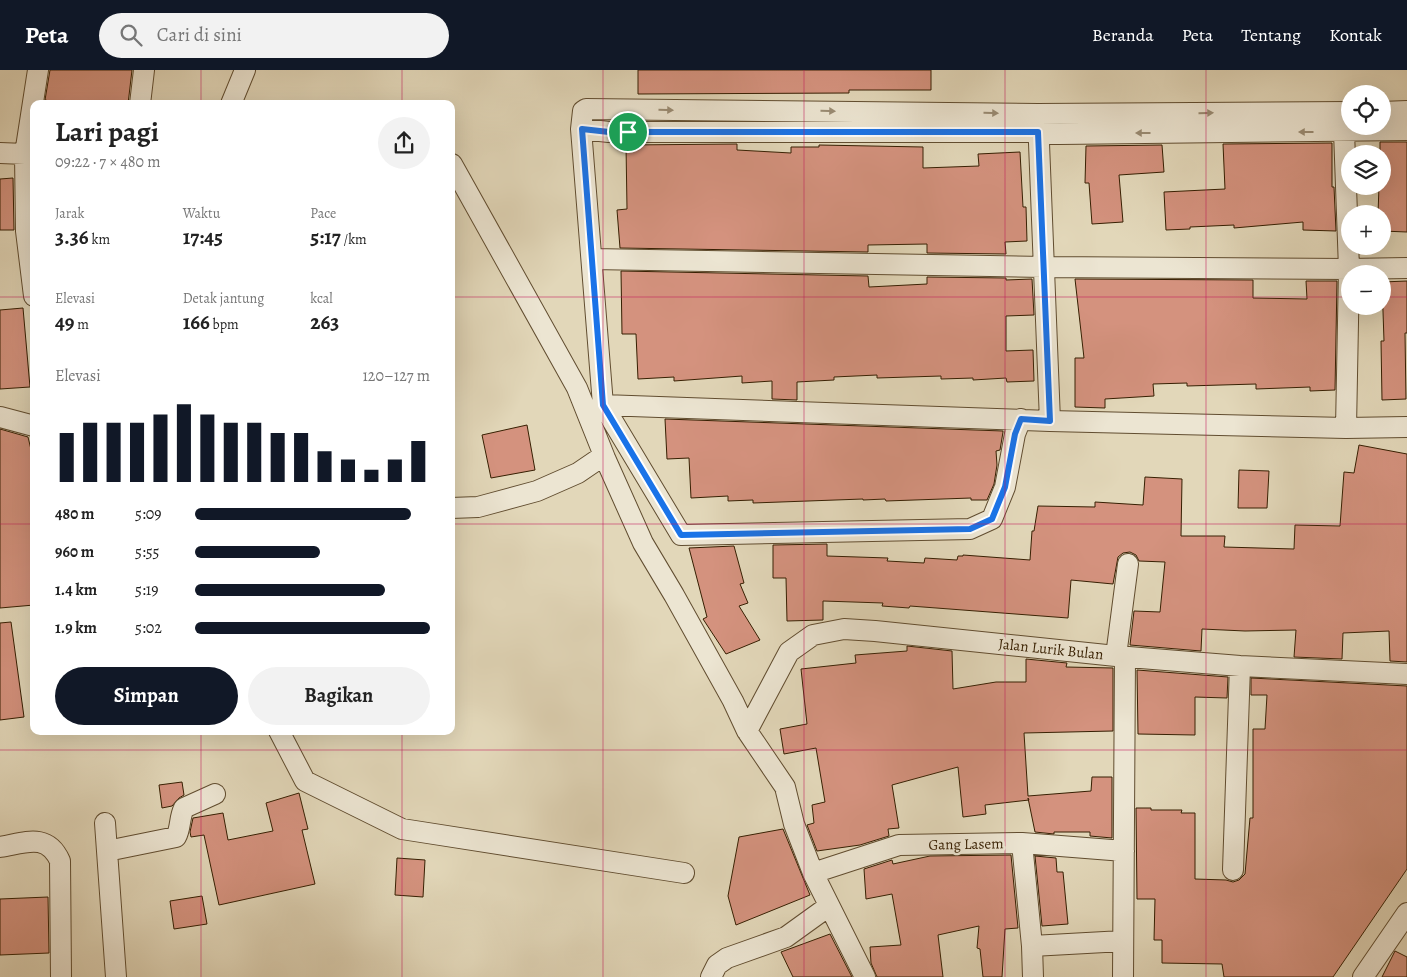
<!DOCTYPE html>
<html lang="id">
<head>
<meta charset="utf-8">
<style>
  :root { --surface:#fff; --page:#f2f2f2; --text:#222; --muted:#767676; --accent:#111827 }
  body { margin:0; font-family:Alegreya,serif; background:var(--page); color:var(--text); height:100vh; display:flex; flex-direction:column; font-size:19px; white-space:nowrap }
  * { box-sizing:border-box; margin:0 }
  p { font-size:16px; color:var(--muted) }
  .icon { flex:none; width:28px; height:28px; fill:none; stroke:currentColor; stroke-width:2; stroke-linecap:round; stroke-linejoin:round }
  .map { position:relative; flex:1; overflow:hidden }
  .side { position:absolute; left:30px; top:30px; width:425px; height:635px; display:flex; flex-direction:column; background:var(--surface); border-radius:10px; box-shadow:0 5px 20px #0002 }
  .side>* { flex:none }
  .fabs { position:absolute; left:1341px; top:15px; display:grid; gap:10px }
  .fabs a { display:grid; place-items:center; width:50px; height:50px; border-radius:50%; background:var(--surface); box-shadow:0 5px 20px #0002; font-size:25px }
  .pin { position:absolute; display:grid; place-items:center; width:42px; height:42px; color:#fff; margin:-21px; border:2px solid #fff; border-radius:50%; box-shadow:0 1px 5px #0007 }
  .round { display:grid; place-items:center; flex:none; width:52px; height:52px; border-radius:26px; background:var(--page) }
  .summary { display:flex; align-items:center; justify-content:space-between; height:85px; padding:0 25px }
  h1 { font-size:28px; font-weight:700; line-height:38px }
  .metrics { display:grid; grid-template-columns:repeat(3,1fr); gap:8px; height:85px; padding:5px 25px }
  .metrics div { display:grid; align-content:center }
  .metrics b { font-size:21px; font-weight:700 }
  .metrics small { font-size:14px; font-weight:400 }
  .metrics p { font-size:14px }
  .chart { height:140px; padding:10px 25px }
  .chart p { display:flex; justify-content:space-between }
  .chart svg { width:100%; height:90px; margin-top:5px; stroke:var(--accent); stroke-width:6 }
  .cta { display:flex; gap:10px; margin-top:auto; padding:10px 25px }
  .cta a { flex:1; height:58px; border-radius:30px; background:var(--accent); color:#fff; font-size:20px; font-weight:700; line-height:58px; text-align:center }
  .cta a+a { background:var(--page); color:var(--text) }
  ul { padding:0 25px; list-style:none; font-size:16px }
  li { display:grid; grid-template-columns:80px 60px 1fr; align-items:center; height:38px }
  li i { height:12px; border-radius:6px; background:var(--accent) }
  header { display:flex; align-items:center; gap:30px; box-sizing:border-box; height:70px; padding:0 25px; background:var(--accent); color:#fff }
  header strong { font-size:24px }
  nav { display:flex; gap:28px; margin-inline-start:auto; font-size:18px }
  .search { width:350px; height:45px; background:var(--page); display:flex; align-items:center; gap:12px; box-sizing:border-box; padding:0 18px; border-radius:28px; color:var(--muted); font-size:19px }
  .map>svg:first-child { display:block }
</style>
</head>
<body>
<header>
<strong>Peta</strong>
<div class="search"><svg class="icon" aria-label="search" viewBox="0 0 24 24"><circle cx="10" cy="10" r="6"/><path d="M15 15l6 6"/></svg>Cari di sini</div>
<nav><a>Beranda</a><a>Peta</a><a>Tentang</a><a>Kontak</a></nav>
</header>
<div class="map">
<svg width="1407" height="907" viewBox="0 0 1407 907">
  <rect width="100%" height="100%" fill="#e2d7b9"/>
  <filter id="stains"><feTurbulence type="fractalNoise" baseFrequency=".004" numOctaves="4"/><feColorMatrix values="0 0 0 0 .2 0 0 0 0 .09 0 0 0 0 .02 0 0 0 .5 -.17"/></filter>
  <radialGradient id="worn" r=".72"><stop offset=".6" stop-color="#630" stop-opacity="0"/><stop offset="1" stop-color="#630" stop-opacity=".3"/></radialGradient>
  <!-- building -->
  <path fill="#d4927e" stroke="#361f02" d="M50,0H132L128,34H64L45,30Z
    M638,0H931V20H849V23L638,24Z
    M1380,72H1407V162L1382,161V144H1378L1379,116H1382V84H1380Z
    M1332,73V117H1334L1336,161L1303,160V152L1234,158V155L1190,157V159L1166,160L1164,122L1225,119L1223,74Z
    M737,74V80L791,83V77H819V75L923,77V98L979,96L978,84L1020,82L1023,137H1026L1027,171L1005,172L1006,184L927,183V174L868,175V182L620,178L617,140L627,139L626,75Z
    M1162,75L1164,102L1119,105L1123,152L1092,154L1089,113H1085L1086,76Z
    M13,108L14,160H0V109Z
    M621,201L868,206L869,217L927,214V207L1006,208V210L1032,209L1034,245L1006,246V281L1033,280L1034,311L1007,312L1006,308L973,310V308L941,309V306L877,308V305L834,307V310L797,312V330L772,329V311L742,313V306L674,311V307L638,309L636,264H622Z
    M1075,209L1253,210V228L1307,229L1306,211H1337L1335,320L1310,321V317L1256,319V314L1187,316V313L1153,314L1154,326L1105,329V338L1075,337V288H1084Z
    M1407,211V263H1405L1406,329L1382,330L1381,271H1384L1382,212Z
    M23,238L30,317L0,319V240Z
    M665,349L1003,361V362L1000,380L996,381L997,395L994,414L987,430H971V428L886,431L885,429L863,430V429L753,433V430L728,431V426L691,428L689,388L667,389Z
    M527,355L535,400L491,408L482,365Z
    M0,359L28,367L34,392V535L0,538Z
    M1359,375L1407,384V592L1390,591L1389,561L1343,563L1342,589L1294,587L1296,560L1245,561L1202,559L1201,581L1130,575L1134,541L1160,542L1165,492L1139,491L1136,485L1130,482L1123,483L1118,487L1113,514L1071,510L1068,548L910,536L909,538L882,536L883,533L823,531V550L787,551L786,508H773V475L827,474V486L888,488L887,491L924,493L925,488L957,490L958,486H963V485L1030,490L1032,461H1034L1038,436L1095,437V432L1143,435L1145,407L1182,409L1181,466H1225L1224,477L1294,479L1295,455L1340,456L1344,402L1354,403Z
    M1239,400L1269,401L1267,438H1238Z
    M734,476L744,513L740,514L748,533L739,536L760,570L726,584L703,549L707,547L689,478Z
    M11,552L24,647L0,650V553Z
    M907,576L952,581L953,619L996,612H1026V589L1067,593L1066,597L1113,598V661L1024,663L1028,726L1091,721L1092,707H1112V768L1090,766V762H1054V764L1035,762L1028,728L1029,730L985,735L986,744L963,747L958,697L892,715L899,758L888,759L889,766L860,775L817,781L807,755L814,753L812,735L825,732L816,678L784,684L780,659L807,654L801,599L856,593L855,585L907,581Z
    M1137,600L1228,607L1227,628L1195,627V665L1138,664Z
    M1251,608L1407,616V799L1333,907H1224L1222,894L1162,893V870H1154L1155,829H1137L1136,738H1151V740H1182L1181,743H1195V809L1226,810L1233,812L1239,810L1245,804L1250,748H1253V659H1265L1267,625H1251Z
    M182,712L184,725L179,728L172,736L162,738L159,715Z
    M299,723L308,759L302,760L315,814L219,835L204,765L191,767L190,762L193,748L223,743L228,770L273,761L266,733Z
    M783,759L810,825L736,855L728,826L739,767Z
    M1011,785L1018,858L1005,859L1002,907H983L980,879L977,878L979,856L938,865L943,907H877L871,893L870,877L901,875L892,824L866,829L864,799L892,790L893,794L930,786Z
    M1035,786L1056,788L1057,802H1063L1068,854L1042,856Z
    M397,788L425,790L423,827L395,825Z
    M202,826L207,854L174,859L170,831Z
    M48,827L49,883L0,885V829Z
    M830,864L852,907H793L781,882Z
    M1395,881L1407,887V907H1382Z"/>
  <g fill="none" stroke-linecap="round" stroke-linejoin="round">
    <!-- street casing -->
    <g stroke="#614d30" stroke-width="22">
      <path id="street" d="M140,34L144,0
        M231,34L245,0
        M1350,42L1038,44L586,39L583,41L581,59L603,335L1050,351L1346,358L1407,357
        M1382,42L1407,41
        M1038,48L1050,351
        M581,59L609,62H1038L1060,64L1407,60
        M1344,61L1349,199L1346,358
        M0,83L25,84
        M452,94L577,318L605,388L643,473L674,525L733,631L747,661L785,717L794,754L813,803L865,907
        M592,189L1044,197L1349,199L1407,198
        M34,226L26,161L25,84L38,0
        M603,335L681,465L970,459L992,449L1005,417L1015,364L1021,349
        M0,347L34,356
        M451,438L478,437L537,421L578,403L600,388H605
        M1116,586L1128,494
        M279,661L305,711L402,759L684,803
        M747,661L789,582L813,565L844,559L875,561L1116,586L1240,596L1407,604
        M105,753L116,907
        M1022,773L1032,876
        M0,777C25,773 47,762 60,791L61,907
        M107,781L176,767C181,758 179,748 184,738L215,724
        M1233,800L1240,596
        M813,803L899,775L1022,773L1124,781
        M711,907L717,895L727,888L786,867L829,836
        M1033,907L1032,876L1123,871
        M1123,907L1125,587
        M1363,907L1407,843"/>
    </g>
    <!-- street -->
    <use href="#street" stroke="#ece5d2" stroke-width="20"/>
  </g>
  <!-- one-way arrows -->
  <defs><path id="oneway-solid" d="M-6-.8H1V-3.2L6.5 0L1 3.2V.8H-6Z" transform="scale(1.25)"/></defs>
  <g fill="#9a8c74">
    <use href="#oneway-solid" transform="translate(666 40) rotate(1)"/>
    <use href="#oneway-solid" transform="translate(828 41) rotate(1)"/>
    <use href="#oneway-solid" transform="translate(991 43) rotate(1)"/>
    <use href="#oneway-solid" transform="translate(1206 43) rotate(-1)"/>
    <use href="#oneway-solid" transform="translate(1306 62) rotate(180)"/>
    <use href="#oneway-solid" transform="translate(1143 63) rotate(180)"/>
  </g>
  <g fill="none" stroke-linecap="round" stroke-linejoin="round">
    <!-- route casing -->
    <g stroke="#fff" stroke-width="10">
      <path id="route" d="M582,59L609,62H1038L1050,351L1021,349L1015,364L1005,417L992,449L970,459L681,465L603,335Z"/>
    </g>
    <!-- route -->
    <use href="#route" stroke="#1a73e8" stroke-width="6"/>
  </g>
  <!-- grid -->
  <path fill="none" stroke="#c2185b" stroke-width="1" stroke-opacity="0.55" d="M201,0V34M402,0V34M603,0V907M804,0V907M1005,0V907M1206,0V907M0,227H34M451,227H1350M1382,227H1407M0,454H34M451,454H1407M201,661V907M402,661V907M0,680H1407"/>
  <g text-anchor="middle" stroke-width="5" stroke-linejoin="round" paint-order="stroke">
    <!-- street labels -->
    <g font-size="15" fill="#361f02" stroke="#ece5d2">
      <text transform="translate(1051 579) rotate(6)" y="5">Jalan Lurik Bulan</text>
      <text transform="translate(966 774) rotate(-1)" y="5">Gang Lasem</text>
    </g>
  </g>
  <rect width="100%" height="100%" filter="url(#stains)"/>
  <rect width="100%" height="100%" fill="url(#worn)"/>
</svg>
<div class="fabs">
<a><svg class="icon" aria-label="locate" viewBox="0 0 24 24"><circle cx="12" cy="12" r="6"/><path d="M12 2v4M12 18v4M2 12h4M18 12h4"/></svg></a>
<a><svg class="icon" aria-label="layers" viewBox="0 0 24 24"><path d="M12 4l9 5-9 5-9-5zM3 14l9 5 9-5"/></svg></a>
<a>+</a>
<a>−</a>
</div>
<div class="pin" style="left:628px;top:62px;background:#1e9e55"><svg class="icon" aria-label="arrive" viewBox="0 0 24 24"><path d="M6 21V4h12l-3 4 3 4H6"/></svg></div>
<section class="side">
<div class="summary"><div><h1>Lari pagi</h1><p>09:22 · 7 × 480 m</p></div><a class="round"><svg class="icon" aria-label="share" viewBox="0 0 24 24"><path d="M12 15V3M7 8l5-5 5 5M5 13v7h14v-7"/></svg></a></div>
<div class="metrics">
<div><p>Jarak</p><b>3.36<small> km</small></b></div>
<div><p>Waktu</p><b>17:45</b></div>
<div><p>Pace</p><b>5:17<small> /km</small></b></div>
</div>
<div class="metrics">
<div><p>Elevasi</p><b>49<small> m</small></b></div>
<div><p>Detak jantung</p><b>166<small> bpm</small></b></div>
<div><p>kcal</p><b>263</b></div>
</div>
<div class="chart"><p><span>Elevasi</span>120–127 m</p>
<svg viewBox="0 0 160 44" preserveAspectRatio="none"><path d="M5 44V20M15 44V15M25 44V15M35 44V15M45 44V11M55 44V6M65 44V11M75 44V15M85 44V15M95 44V20M105 44V20M115 44V29M125 44V33M135 44V38M145 44V33M155 44V24"/></svg>
</div>
<ul>
<li><b>480 m</b>5:09<i style="width:92%"></i></li>
<li><b>960 m</b>5:55<i style="width:53%"></i></li>
<li><b>1.4 km</b>5:19<i style="width:81%"></i></li>
<li><b>1.9 km</b>5:02<i style="width:100%"></i></li>
</ul>
<div class="cta"><a>Simpan</a><a>Bagikan</a></div>
</section>
</div>
</body>
</html>
